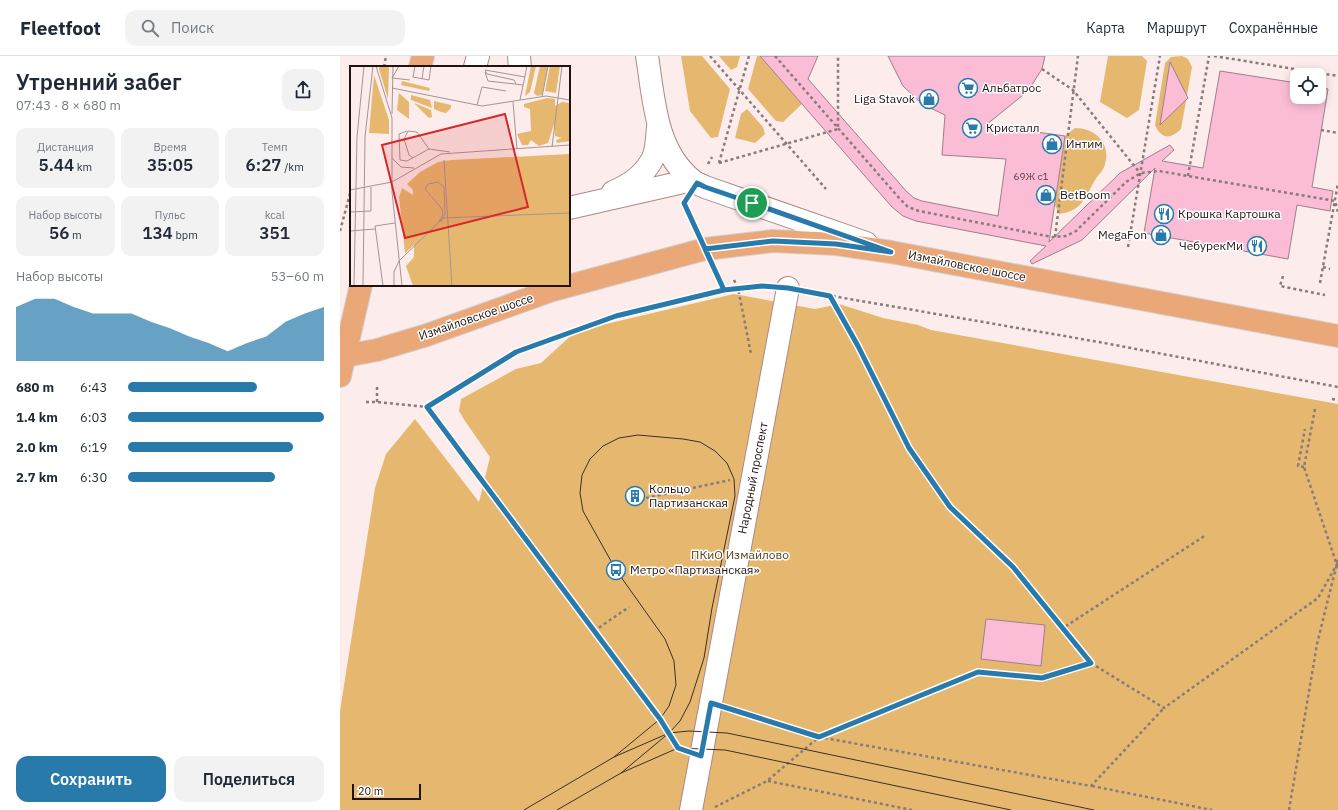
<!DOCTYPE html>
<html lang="ru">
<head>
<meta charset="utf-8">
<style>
  :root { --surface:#fff; --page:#f2f2f3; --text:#1f2937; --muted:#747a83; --line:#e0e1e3; --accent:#287aab }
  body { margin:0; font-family:"IBM Plex Sans",sans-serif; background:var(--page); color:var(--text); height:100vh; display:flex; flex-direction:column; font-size:15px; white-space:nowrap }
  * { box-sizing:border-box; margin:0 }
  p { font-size:13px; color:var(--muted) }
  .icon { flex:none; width:22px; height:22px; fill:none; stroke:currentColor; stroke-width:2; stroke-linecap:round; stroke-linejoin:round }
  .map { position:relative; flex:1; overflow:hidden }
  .sheet { display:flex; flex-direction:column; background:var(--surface); width:340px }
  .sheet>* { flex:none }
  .fabs { position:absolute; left:950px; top:12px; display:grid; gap:8px }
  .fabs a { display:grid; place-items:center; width:36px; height:36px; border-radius:8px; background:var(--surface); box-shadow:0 2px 10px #0003; font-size:20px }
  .scale { position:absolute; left:12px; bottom:10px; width:69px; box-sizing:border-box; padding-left:4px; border:2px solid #201312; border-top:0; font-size:11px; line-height:14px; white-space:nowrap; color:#201312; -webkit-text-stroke:3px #fff; paint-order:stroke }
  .pin { position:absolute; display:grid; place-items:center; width:34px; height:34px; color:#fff; margin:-17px; border:2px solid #fff; border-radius:50%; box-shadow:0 1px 4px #0007 }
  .round { display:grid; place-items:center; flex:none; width:42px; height:42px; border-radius:12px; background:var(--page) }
  .summary { display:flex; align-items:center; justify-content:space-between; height:68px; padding:0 16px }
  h1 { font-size:22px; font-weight:600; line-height:30px }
  .figures { display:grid; grid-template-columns:repeat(3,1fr); gap:6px; height:68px; padding:4px 16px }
  .figures div { display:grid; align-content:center; border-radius:10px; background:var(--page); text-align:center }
  .figures b { font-size:17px; font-weight:600 }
  .figures small { font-size:11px; font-weight:400 }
  .figures p { font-size:11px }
  .chart { height:112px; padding:8px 16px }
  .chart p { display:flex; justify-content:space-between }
  .chart svg { width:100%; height:72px; margin-top:4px; fill:var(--accent); opacity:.7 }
  .primary-button { display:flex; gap:8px; margin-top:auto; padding:8px 16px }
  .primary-button a { flex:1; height:46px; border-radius:12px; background:var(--accent); color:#fff; font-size:16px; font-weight:600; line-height:46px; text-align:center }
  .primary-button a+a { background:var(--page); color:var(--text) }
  ul { padding:0 16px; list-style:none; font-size:13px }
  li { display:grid; grid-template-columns:64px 48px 1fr; align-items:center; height:30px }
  li i { height:10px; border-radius:5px; background:var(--accent) }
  header { display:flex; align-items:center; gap:24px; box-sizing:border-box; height:56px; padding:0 20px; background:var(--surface); border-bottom:1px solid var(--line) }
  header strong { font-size:19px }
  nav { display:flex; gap:22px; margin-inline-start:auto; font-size:14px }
  .search { width:280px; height:36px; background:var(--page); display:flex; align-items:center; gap:10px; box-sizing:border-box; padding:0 14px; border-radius:12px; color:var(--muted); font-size:15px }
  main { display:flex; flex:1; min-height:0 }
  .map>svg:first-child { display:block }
</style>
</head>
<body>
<header>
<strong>Fleetfoot</strong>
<div class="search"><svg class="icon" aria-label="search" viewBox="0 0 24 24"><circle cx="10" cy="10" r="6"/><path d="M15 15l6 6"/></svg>Поиск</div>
<nav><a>Карта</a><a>Маршрут</a><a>Сохранённые</a></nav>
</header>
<main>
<section class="sheet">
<div class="summary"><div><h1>Утренний забег</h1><p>07:43 · 8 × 680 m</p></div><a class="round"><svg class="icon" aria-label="share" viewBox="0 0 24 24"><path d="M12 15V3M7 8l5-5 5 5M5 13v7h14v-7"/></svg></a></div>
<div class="figures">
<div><p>Дистанция</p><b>5.44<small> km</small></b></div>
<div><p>Время</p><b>35:05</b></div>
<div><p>Темп</p><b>6:27<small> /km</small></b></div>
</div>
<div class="figures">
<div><p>Набор высоты</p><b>56<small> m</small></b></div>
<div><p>Пульс</p><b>134<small> bpm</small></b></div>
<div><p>kcal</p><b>351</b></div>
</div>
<div class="chart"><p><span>Набор высоты</span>53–60 m</p>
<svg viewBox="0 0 160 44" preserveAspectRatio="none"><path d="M0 44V11L10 6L20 6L30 11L40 15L50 15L60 15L70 20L80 24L90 29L100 33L110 38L120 33L130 29L140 20L150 15L160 11V44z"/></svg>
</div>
<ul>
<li><b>680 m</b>6:43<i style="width:66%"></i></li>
<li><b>1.4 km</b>6:03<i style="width:100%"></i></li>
<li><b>2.0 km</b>6:19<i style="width:84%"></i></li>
<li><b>2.7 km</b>6:30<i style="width:75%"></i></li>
</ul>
<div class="primary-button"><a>Сохранить</a><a>Поделиться</a></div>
</section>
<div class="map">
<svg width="998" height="754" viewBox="0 0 998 754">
  <rect width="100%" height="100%" fill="#fceceb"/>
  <!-- green -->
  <path fill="#e6b86f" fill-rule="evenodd" d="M341,0H362L390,33L378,81L371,82L350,55Z
    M379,0H400L397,11L391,14Z
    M417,0H420L462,48L443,66L436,65L408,33Z
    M768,0H802L807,5L799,54L787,62L760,46Z
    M842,0L848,3L852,11L841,73C830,84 821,83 815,69L825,7L831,1ZM836,24C846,30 842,40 840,49L826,52C823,47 824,34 827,28C829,25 832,25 836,24Z
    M407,53L423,71L425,78L415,87L395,82L401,58Z
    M735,72C756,72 771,88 765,108C764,114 758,119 755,124C745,142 742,155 719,158L715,149L725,80Z
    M394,238L475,253L499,248L543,262L578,269L591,274L998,348V754H0V655L35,432L46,398L75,363L139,446L150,401L125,365L119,355L121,343L176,313L201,307L236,275Z"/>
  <!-- building -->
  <path fill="#fabdd5" stroke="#9f7e8b" d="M420,0H478L468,23L567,136L574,142L582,145L658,160L666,103L602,99L605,59L582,48L563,30L548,0H705L702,13L688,35L646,69L725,80L709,186L780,117L830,89L834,94L822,105L863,112L880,15L957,27V41H979V31L988,33L972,131L993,135L990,155L957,149L948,203L804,177L815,112L742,184L692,208L690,205L706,190L576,165L563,160L552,151Z
    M830,6L848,42L820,69Z
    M646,563L705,569L701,610L641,603Z"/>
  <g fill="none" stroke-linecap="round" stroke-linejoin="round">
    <!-- minor casing -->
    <g stroke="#ac8887" stroke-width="24">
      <path id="minor" d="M179,0L180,11
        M307,0C314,43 315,94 352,124C355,127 361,129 365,131L526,187
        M135,11L138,0
        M273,136C290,129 305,118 313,102C317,93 317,80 318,71
        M229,152L352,124
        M351,754L448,232"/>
    </g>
    <!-- major casing -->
    <g stroke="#d2d0d0" stroke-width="24">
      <path id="major" d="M80,11L83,0
        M0,301L37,294L87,279L210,235L365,193L433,185L496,188L551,196L998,280
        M0,320L21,229"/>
    </g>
    <!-- path -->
    <path stroke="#897b7a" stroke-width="2.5" stroke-dasharray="3 3" stroke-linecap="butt" d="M370,0L486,133
      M435,0L560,143L568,151L579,155L712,181L726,180L736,175L786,126L801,117L819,115L995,145L998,156
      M874,0L998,20
      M44,11L46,0H45
      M702,13L733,34L800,117
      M981,74L998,77
      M379,107L498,73V0
      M379,107L409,0
      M368,108L372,101
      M848,120L869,0
      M344,148L355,173
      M0,175L11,134
      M715,181L738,0
      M788,191L820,0
      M983,211L990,213
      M375,215L384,234
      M943,220L940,230L985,239
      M394,224L398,232L411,298
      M980,227L998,127
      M469,236L759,286L998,331
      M490,240L518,290L569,392L610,451L673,511L723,572
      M992,343L998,344
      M26,346H37L87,351L176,296L276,260L389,232L426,230
      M37,346V329
      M87,351L320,663L338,692L340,693
      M975,353L964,411L998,512
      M964,411L958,410L965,373
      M306,442L390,424
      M254,575L289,551
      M751,607L723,572L866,479
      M393,654L479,681L751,730L824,652
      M428,725L572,754
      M752,730L872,754
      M375,751L427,725L479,681L638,616L702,623L751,607L824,652L978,542L997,508L998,509
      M949,754L977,588L998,503"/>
    <!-- minor -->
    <use href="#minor" stroke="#fff" stroke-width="22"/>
    <!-- major -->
    <use href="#major" stroke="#eaa777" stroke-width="22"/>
    <!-- tram -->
    <path stroke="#3c2e2d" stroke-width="1" d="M274,701L320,663L329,650L336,629L334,605L325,583L276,514L243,455L240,437L242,419L250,403L263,390L279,382L298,379L343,383L360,386L375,395L387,407L394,423L395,440L372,552L364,602L350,646L340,665L329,677L281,717
      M184,754L274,701L329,677L349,675L387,677L754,754
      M217,754L281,717L338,692L385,694L671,754"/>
  </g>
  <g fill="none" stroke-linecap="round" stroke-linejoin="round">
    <!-- route casing -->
    <g stroke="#fff" stroke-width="8">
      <path id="route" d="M412,147L365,131L357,127L344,147L384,234L276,260L176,296L87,351L320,663L338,692L361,700L371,647L479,681L638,616L702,622L751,607L673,511L610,451L569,392L518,290L490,240L448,232L422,230L384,234L365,193L433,185L496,188L551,196L412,147"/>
    </g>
    <!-- route -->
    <use href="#route" stroke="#287aab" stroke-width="5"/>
  </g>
  <!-- icons -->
  <defs>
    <g id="supermarket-ring" transform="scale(1)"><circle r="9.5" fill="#fff" stroke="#287aab" stroke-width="1.5"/><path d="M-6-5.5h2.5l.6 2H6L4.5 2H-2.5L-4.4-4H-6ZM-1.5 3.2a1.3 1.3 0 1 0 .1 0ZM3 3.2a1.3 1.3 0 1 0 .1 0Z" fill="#287aab"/></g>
    <g id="shop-ring" transform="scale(1)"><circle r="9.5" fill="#fff" stroke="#287aab" stroke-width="1.5"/><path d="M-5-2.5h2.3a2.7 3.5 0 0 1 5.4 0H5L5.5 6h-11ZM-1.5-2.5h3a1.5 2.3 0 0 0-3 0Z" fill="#287aab"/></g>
    <g id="restaurant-ring" transform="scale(1)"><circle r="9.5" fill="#fff" stroke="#287aab" stroke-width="1.5"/><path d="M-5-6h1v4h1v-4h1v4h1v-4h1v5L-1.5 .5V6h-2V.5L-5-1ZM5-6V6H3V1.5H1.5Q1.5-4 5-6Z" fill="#287aab"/></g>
    <g id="building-ring" transform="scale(1)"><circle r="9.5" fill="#fff" stroke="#287aab" stroke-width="1.5"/><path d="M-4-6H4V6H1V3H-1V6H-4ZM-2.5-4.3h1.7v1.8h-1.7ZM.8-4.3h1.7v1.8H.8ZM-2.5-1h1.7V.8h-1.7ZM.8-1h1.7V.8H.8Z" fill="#287aab"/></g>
    <g id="bus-ring" transform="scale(1)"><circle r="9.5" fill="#fff" stroke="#287aab" stroke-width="1.5"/><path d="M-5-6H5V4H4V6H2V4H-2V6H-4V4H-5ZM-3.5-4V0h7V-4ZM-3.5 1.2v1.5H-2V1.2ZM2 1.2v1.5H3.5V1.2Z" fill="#287aab"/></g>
  </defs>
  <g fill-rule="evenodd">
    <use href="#supermarket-ring" x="628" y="32"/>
    <use href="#shop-ring" x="589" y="43"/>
    <use href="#supermarket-ring" x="632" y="72"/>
    <use href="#shop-ring" x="712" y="88"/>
    <use href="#shop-ring" x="706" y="139"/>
    <use href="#restaurant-ring" x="824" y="158"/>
    <use href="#shop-ring" x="821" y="179"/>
    <use href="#restaurant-ring" x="917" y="190"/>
    <use href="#building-ring" x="295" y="440"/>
    <use href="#bus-ring" x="276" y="514"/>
  </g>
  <g text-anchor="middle" stroke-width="3" stroke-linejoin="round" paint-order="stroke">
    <!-- number labels -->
    <g font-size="10" fill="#563e43">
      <text x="691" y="124">69Ж с1</text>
    </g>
    <!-- poi labels -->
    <g font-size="12" fill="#201312" stroke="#fff" text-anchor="start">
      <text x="642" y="36">Альбатрос</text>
      <text x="575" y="47" text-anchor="end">Liga Stavok</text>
      <text x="646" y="76">Кристалл</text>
      <text x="726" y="92">Интим</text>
      <text x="720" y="143">BetBoom</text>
      <text x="838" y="162">Крошка Картошка</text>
      <text x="807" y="183" text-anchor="end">MegaFon</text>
      <text x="903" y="194" text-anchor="end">ЧебурекМи</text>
      <text x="309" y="437">Кольцо<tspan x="309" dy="14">Партизанская</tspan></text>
      <text x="290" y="518">Метро «Партизанская»</text>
    </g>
    <!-- street labels -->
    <g font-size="12" fill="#201312" stroke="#fff">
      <text transform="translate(627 210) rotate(11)" y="4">Измайловское шоссе</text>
      <text transform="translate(136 261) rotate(-19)" y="4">Измайловское шоссе</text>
      <text transform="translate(413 422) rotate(-79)" y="4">Народный проспект</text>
    </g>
    <!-- park labels -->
    <g font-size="12" fill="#553e18" stroke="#fff">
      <text x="400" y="503">ПКиО Измайлово</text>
    </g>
  </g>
  <!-- overview -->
  <g transform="translate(10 10)">
    <rect width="220" height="220" fill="#fceceb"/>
    <path d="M29,0H39L38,33L29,3ZM181,0H186L180,26L175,30ZM190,0H198L192,29L187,30L184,27ZM200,0H210L206,27L195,25ZM24,9L39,54V68L19,67ZM52,15L80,22L79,25L51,19ZM49,27L59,36V53L47,44ZM61,29L80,34L82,42L61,34ZM197,32L205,33V40L212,36L220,37V75L207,77L206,74L212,72L205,70L204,58L198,77L189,80L181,74L178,79H172L167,68L181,65L180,43L174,41V38ZM84,35L101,39V42L96,47L91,46L84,43ZM64,37L81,44L82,51L79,52ZM220,88V220H63L56,200L64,191V179L55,187L49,131L52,122L63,129V124L57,118L70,106L88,96L101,94Z" fill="#e6b86f"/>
    <path fill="none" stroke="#a49594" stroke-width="1" d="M26,0L42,52V126L52,220M65,0L63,11L79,14L81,0M135,6L138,15L173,19M42,12L60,14M42,12L49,0M72,13L74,0M166,18L164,14L137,8L135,4L175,11M42,22L132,40L196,30L220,34M192,31L198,0M170,34L177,0M163,36L167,83M127,39L132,21L156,25M42,48L43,0M57,65L49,68L50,94L57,95L79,83M202,81L212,0M42,92L51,101L64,102M63,92L59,89L54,73L58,65L67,66L79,83L100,86M94,94L102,220M0,124L42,116L91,88L220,79M0,146L21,145V121M89,155L93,149L92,143L75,123L78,118L88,116L94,121L95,148L91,156M0,165L25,163M4,220L7,71L14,0M13,220L15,71L23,0M33,220L25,160L45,157M44,220V206L49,195L93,152L220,147"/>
    <path fill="#d62828" fill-opacity="0.15" stroke="#d62828" stroke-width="2" d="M155,48L178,141L55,172L32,79Z"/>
    <rect width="220" height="220" fill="none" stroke="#201312" stroke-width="2"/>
  </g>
</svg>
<div class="fabs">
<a><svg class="icon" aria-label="locate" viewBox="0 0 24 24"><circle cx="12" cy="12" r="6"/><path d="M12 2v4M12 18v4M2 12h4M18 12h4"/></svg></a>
</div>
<div class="scale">20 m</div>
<div class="pin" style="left:412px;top:147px;background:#1e9e55"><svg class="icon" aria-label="arrive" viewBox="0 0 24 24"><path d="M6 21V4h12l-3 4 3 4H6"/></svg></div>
</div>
</main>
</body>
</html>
